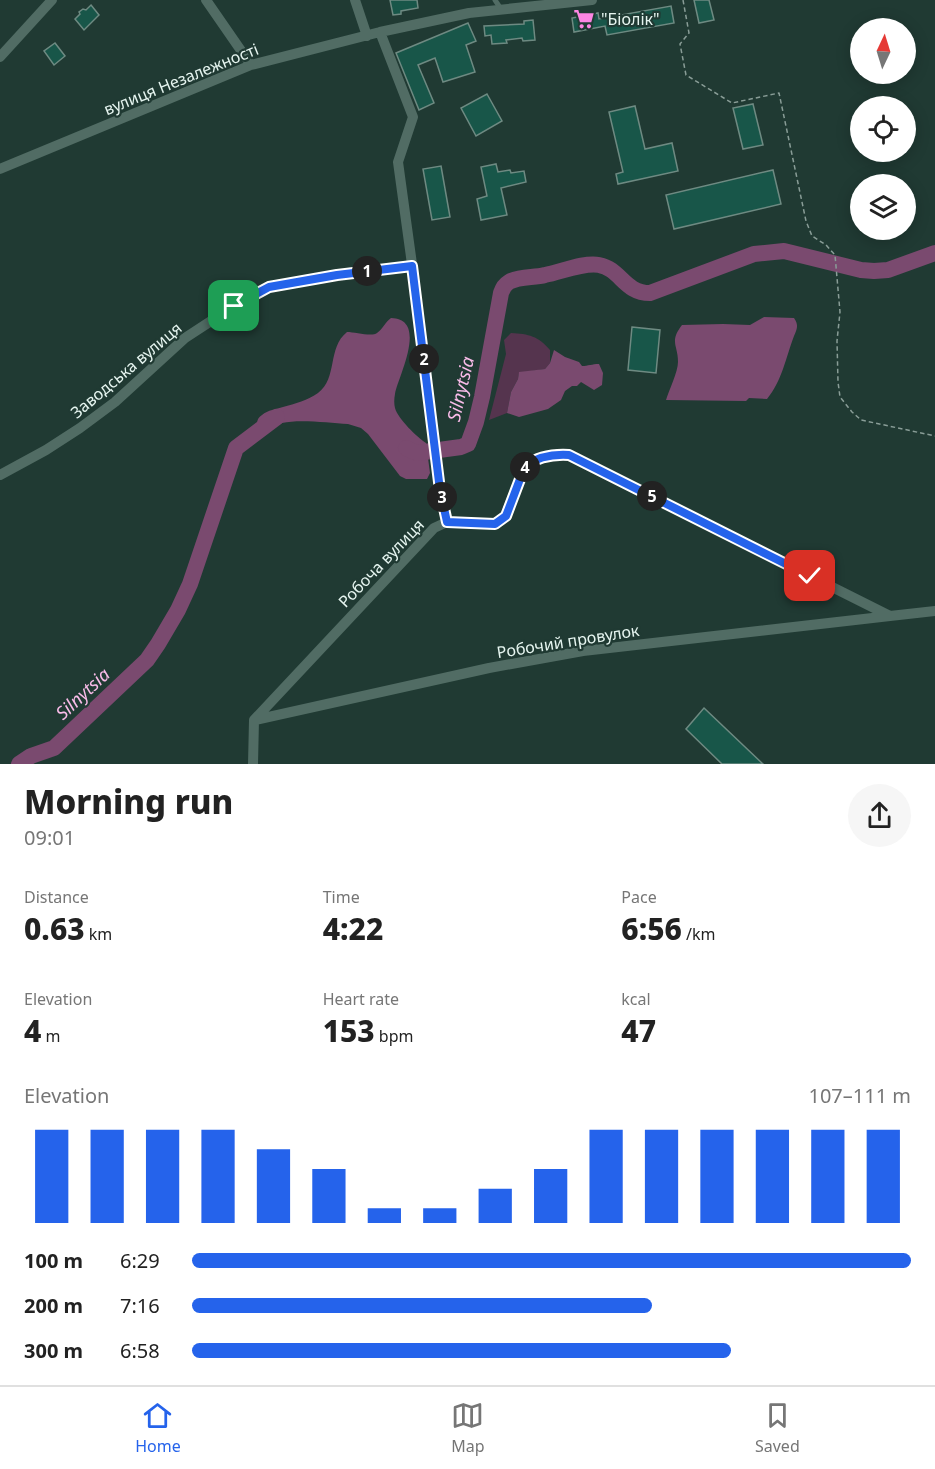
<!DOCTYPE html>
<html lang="en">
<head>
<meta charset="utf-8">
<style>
  :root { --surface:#fff; --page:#f6f6f6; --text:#222; --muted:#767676; --line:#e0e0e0; --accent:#2563eb }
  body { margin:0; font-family:"Noto Sans",sans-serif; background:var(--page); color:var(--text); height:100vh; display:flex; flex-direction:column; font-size:22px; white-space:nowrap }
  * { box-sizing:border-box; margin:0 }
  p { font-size:20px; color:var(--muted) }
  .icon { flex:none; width:33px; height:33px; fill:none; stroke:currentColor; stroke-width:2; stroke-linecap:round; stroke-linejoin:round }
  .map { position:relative; height:764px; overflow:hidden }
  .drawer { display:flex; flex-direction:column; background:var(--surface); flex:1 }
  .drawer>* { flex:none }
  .needle { width:39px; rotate:4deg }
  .tools { position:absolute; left:850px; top:18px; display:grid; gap:12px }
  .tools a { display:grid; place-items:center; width:66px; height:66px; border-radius:50%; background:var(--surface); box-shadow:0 3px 15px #0003; font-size:30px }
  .pin { position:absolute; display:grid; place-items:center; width:51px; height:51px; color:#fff; margin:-26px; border-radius:12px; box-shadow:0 3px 9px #0006 }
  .km { position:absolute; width:30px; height:30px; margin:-15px; border-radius:50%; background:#222; color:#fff; font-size:16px; line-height:30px; text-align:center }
  .round { display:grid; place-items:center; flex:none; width:63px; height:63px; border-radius:32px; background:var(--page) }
  .overview { display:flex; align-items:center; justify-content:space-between; height:102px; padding:0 24px }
  h1 { font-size:33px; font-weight:800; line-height:45px }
  .figures { display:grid; grid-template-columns:repeat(3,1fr); gap:9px; height:102px; padding:6px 24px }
  .figures div { display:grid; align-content:center }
  .figures b { font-size:30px; font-weight:800 }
  .figures small { font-size:16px; font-weight:400 }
  .figures p { font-size:16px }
  .chart { height:168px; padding:12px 24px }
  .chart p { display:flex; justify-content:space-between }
  .chart svg { width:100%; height:108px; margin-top:6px; stroke:var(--accent); stroke-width:6 }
  ul { padding:0 24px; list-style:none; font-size:20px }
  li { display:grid; grid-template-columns:96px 72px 1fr; align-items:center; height:45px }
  li i { height:15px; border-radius:8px; background:var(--accent) }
  .tab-bar { display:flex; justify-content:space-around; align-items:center; height:84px; border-top:2px solid var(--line); background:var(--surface); font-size:16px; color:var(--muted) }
  .tab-bar a { display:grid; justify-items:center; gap:3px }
  .tab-bar .on { color:var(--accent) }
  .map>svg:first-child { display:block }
</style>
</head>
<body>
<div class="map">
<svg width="935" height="764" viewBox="0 0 935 764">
  <rect width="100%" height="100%" fill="#203a33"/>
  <!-- green -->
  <path fill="#55344e" d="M511,333C529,334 538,336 550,350V363L545,369L519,373L518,379L511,392L507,413L489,420L506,354L504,340Z"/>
  <!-- water -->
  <path fill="#7a4a6f" d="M764,317L794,318C799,325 797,329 794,336C786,357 782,381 767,399L749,398L746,401L666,400C669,390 678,372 678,362C678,345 669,342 682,325L723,324L750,325Z
    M391,318C429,319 398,377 395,394C394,399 394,404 395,408C398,419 417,437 426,443L430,473L427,479H406L400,476L368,434L361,428L348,424C329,423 300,419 282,423C274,425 268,430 260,432L257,427C257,422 257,418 262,415C268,410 276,409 283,407C295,404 308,400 318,393C338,378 327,348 347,332C355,332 372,337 377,333C383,329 385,322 391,318Z
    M554,350L565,357L579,362L582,366C588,366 592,364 599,364L603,373L602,385L594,390L581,382L577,386H572L565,391L561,400L548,409L519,417L507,413L511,392L518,379L519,372L545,369L550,363Z"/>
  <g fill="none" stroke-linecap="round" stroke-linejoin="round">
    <!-- river -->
    <path stroke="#7a4a6f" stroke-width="16" d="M406,448L417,453L461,447L468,444L476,422L482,397L501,293C503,288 504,285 509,282C519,276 534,278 545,275C561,272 584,262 599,265C621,269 624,293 650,293L754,254L784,251L861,270L874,271L888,270L935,253
      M19,764L31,756L54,748L147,660L158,644L178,610L190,584L236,448L277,417"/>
  </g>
  <!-- building -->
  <path fill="#185649" stroke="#6e8a82" stroke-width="1.5" d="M390,0H417L418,8L401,11V14L393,15Z
    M694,0H709L714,20L699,23Z
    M91,5L99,15L84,30L75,19L80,14L79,12L83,9L86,10Z
    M671,6L674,23L607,35L605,26L574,32L572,18L598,13L599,19Z
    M533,20L535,40L523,41L522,38L506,40L507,43L492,44L491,35L485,36L484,26L524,24V21Z
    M468,23L476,41L466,45L475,72L443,82L435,58L418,65L434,103L419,110L396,53Z
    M55,43L65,56L54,65L44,51Z
    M487,94L502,121L476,136L461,108Z
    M753,104L763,145L743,149L733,108Z
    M635,106L645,149L672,143L678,171L618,184L616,174L623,172L609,112Z
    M496,164L498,172L510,170L511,173L524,171L526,182L501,188L507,215L481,220L477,199L487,196L481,167Z
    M441,166L450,217L432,220L423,169Z
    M773,170L781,204L674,229L666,195Z
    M632,327L660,330L656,373L628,370Z
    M704,708L763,764H722L686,729Z"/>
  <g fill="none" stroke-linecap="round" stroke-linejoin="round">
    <!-- path -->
    <path stroke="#899d97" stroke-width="1.5" stroke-dasharray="4.5 3" stroke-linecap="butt" d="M683,0L689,33L680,44L686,75L732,103L779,93L806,221L812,236L826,245L835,255L840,312L837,341L838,382L840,397L852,412L861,420L935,436"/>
    <!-- service -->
    <path stroke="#516c64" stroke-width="5" d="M495,0L501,9"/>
    <!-- minor -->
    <path stroke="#516c64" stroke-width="10" d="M206,0L251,65
      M355,0L367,36
      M380,32L413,117L398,162L415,286L440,490L447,522
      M0,57L52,0
      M0,169L251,65L380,32L469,13L592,0
      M0,475L46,450L80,428L115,402L185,338L234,306L269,287L337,275L412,266
      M255,720L489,668L583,651L890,616
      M253,764L254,720L434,528L447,522L495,524L505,516L525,466C539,456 553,454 569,455L890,616L935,611"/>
  </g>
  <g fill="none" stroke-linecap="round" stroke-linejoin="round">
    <!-- route casing -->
    <g stroke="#fff" stroke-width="12">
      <path id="route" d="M234,306L269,287L337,275L412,266L440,490L447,522L495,524L506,516L525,466C539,456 553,454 569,455L810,576"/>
    </g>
    <!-- route -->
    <use href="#route" stroke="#2563eb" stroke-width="8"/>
  </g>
  <!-- icons -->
  <defs>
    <g id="supermarket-bare" transform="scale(1.62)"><path d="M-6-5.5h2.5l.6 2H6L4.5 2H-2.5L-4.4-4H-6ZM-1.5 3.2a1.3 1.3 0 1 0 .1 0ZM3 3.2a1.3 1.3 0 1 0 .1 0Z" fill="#fc86e3" stroke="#203a33" stroke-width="2.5" paint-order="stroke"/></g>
  </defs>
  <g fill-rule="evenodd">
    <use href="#supermarket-bare" x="584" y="19"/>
  </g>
  <g text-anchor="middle" stroke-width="4.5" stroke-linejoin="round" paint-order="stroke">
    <!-- poi labels -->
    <g font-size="16" fill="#e6f5f0" stroke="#203a33" text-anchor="start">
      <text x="601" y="25">"Біолік"</text>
    </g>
    <!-- street labels -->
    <g font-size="16" fill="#e6f5f0" stroke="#203a33">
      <text transform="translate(181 79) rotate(-22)" y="6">вулиця Незалежності</text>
      <text transform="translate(126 370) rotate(-40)" y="6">Заводська вулиця</text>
      <text transform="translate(381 563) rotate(-46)" y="6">Робоча вулиця</text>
      <text transform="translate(568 641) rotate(-9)" y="6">Робочий провулок</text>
    </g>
    <!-- water labels -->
    <g font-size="18" font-style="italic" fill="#f8bbe8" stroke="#203a33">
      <text transform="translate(461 389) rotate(-77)" y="6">Silnytsia</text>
      <text transform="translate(83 694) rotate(-43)" y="6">Silnytsia</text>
    </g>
  </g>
</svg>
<div class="tools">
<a><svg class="needle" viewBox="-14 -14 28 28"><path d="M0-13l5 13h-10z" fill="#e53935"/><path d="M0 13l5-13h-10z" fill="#767676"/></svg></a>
<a><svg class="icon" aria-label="locate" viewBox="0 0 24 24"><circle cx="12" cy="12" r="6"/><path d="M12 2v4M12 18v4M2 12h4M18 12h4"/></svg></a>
<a><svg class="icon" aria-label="layers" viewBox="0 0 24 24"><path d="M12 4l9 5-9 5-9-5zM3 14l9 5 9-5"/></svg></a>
</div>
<div class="pin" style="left:234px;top:306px;background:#1e9e55"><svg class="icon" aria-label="arrive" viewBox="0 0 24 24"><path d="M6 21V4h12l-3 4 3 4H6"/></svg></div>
<div class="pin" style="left:810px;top:576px;background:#d93025"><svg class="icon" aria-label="check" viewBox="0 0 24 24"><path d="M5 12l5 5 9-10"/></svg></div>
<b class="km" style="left:367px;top:271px">1</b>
<b class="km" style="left:424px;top:359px">2</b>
<b class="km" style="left:442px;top:497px">3</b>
<b class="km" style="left:525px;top:467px">4</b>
<b class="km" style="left:652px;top:496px">5</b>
</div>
<section class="drawer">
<div class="overview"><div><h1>Morning run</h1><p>09:01</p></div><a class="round"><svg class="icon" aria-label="share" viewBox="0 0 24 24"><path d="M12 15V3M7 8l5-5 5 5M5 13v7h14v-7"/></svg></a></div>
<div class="figures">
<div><p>Distance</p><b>0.63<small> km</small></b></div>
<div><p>Time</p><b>4:22</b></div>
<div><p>Pace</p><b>6:56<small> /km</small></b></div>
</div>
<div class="figures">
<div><p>Elevation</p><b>4<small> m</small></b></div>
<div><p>Heart rate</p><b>153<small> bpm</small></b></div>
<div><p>kcal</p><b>47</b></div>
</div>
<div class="chart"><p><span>Elevation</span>107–111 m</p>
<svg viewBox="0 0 160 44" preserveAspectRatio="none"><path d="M5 44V6M15 44V6M25 44V6M35 44V6M45 44V14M55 44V22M65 44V38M75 44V38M85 44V30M95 44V22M105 44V6M115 44V6M125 44V6M135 44V6M145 44V6M155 44V6"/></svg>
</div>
<ul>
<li><b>100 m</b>6:29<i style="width:100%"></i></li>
<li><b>200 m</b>7:16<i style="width:64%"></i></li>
<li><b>300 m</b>6:58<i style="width:75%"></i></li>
</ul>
</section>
<nav class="tab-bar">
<a class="on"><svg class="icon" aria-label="home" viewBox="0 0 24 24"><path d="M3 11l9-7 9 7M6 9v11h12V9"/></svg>Home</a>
<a><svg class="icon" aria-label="map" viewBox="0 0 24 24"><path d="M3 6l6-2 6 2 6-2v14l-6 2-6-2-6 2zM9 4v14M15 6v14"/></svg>Map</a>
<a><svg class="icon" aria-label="saved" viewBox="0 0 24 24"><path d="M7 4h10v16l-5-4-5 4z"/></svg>Saved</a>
</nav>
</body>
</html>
